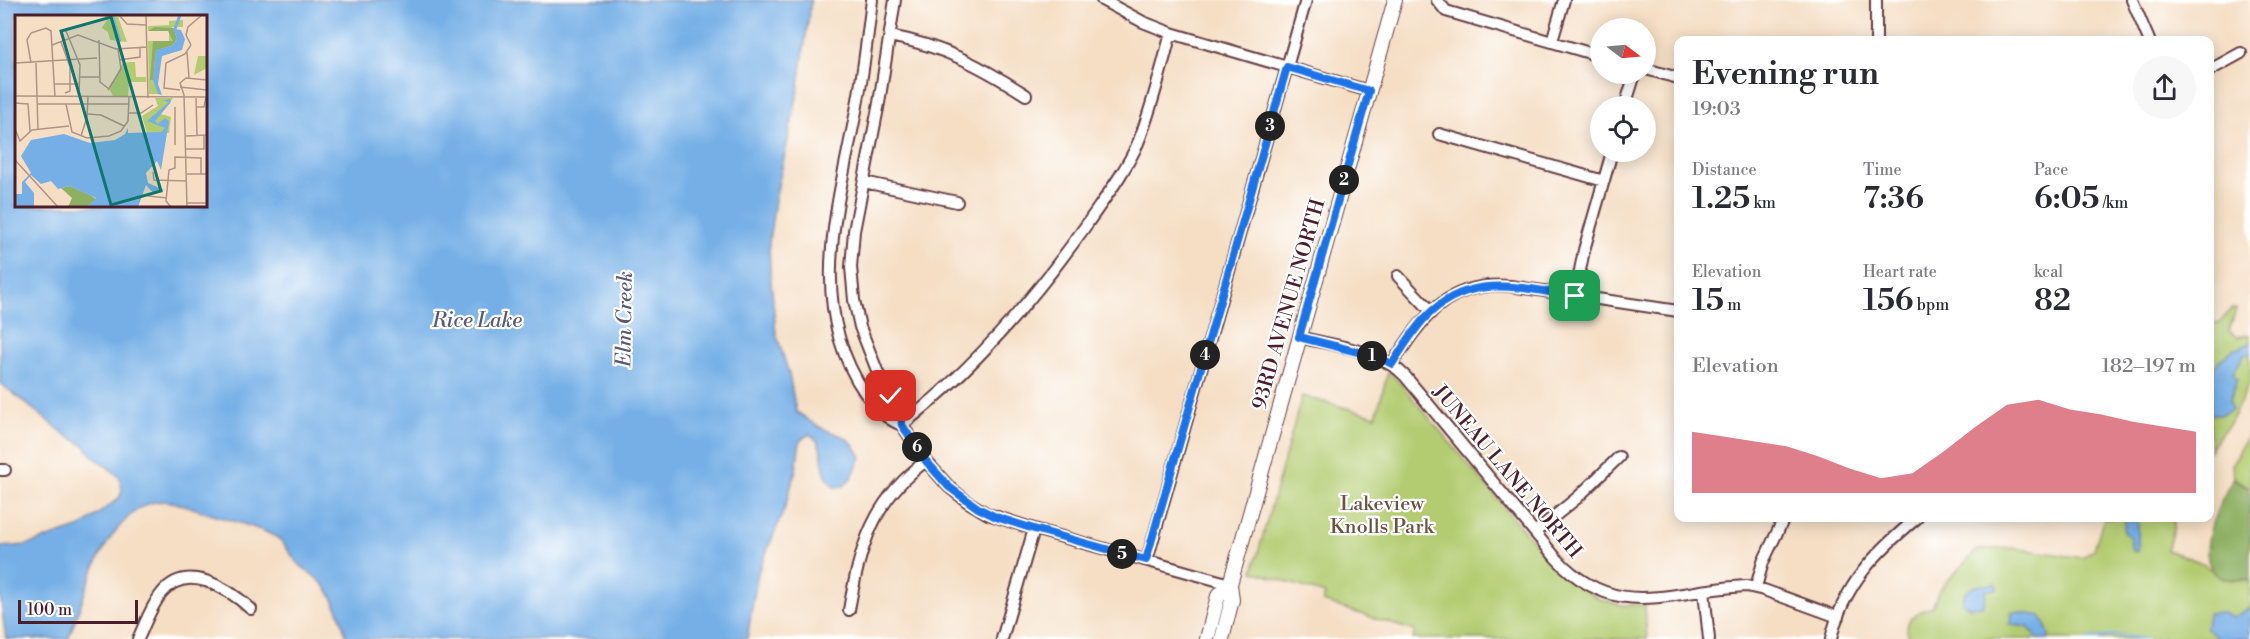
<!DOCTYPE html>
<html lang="en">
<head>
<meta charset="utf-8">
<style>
  :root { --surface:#fff; --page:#f7f7f7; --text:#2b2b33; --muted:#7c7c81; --accent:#d1495b }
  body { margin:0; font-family:"Libre Bodoni",serif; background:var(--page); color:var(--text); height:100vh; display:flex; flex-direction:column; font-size:22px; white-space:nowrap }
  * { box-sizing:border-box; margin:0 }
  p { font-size:20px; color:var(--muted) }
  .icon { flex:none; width:33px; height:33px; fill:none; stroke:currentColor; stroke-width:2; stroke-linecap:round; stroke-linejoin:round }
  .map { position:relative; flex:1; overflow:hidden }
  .panel { position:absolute; left:1674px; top:36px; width:540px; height:486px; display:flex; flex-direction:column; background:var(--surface); border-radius:12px; box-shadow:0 3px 15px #0003 }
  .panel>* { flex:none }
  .needle { width:39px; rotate:106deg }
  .fabs { position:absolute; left:1590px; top:18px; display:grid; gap:12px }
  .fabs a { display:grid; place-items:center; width:66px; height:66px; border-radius:50%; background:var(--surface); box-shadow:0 3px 15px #0003; font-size:30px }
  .scale { position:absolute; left:18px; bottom:15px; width:120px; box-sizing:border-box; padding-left:6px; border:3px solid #4a1f2b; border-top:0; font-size:16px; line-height:21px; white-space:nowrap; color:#4a1f2b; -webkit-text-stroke:4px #fff; paint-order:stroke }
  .pin { position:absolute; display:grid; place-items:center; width:51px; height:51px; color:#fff; margin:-26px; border-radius:12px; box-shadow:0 3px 9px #0006 }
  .km { position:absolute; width:30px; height:30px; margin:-15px; border-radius:50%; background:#222; color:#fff; font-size:16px; line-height:30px; text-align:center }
  .round { display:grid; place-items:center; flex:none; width:63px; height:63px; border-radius:32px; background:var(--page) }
  .headline { display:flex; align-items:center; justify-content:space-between; height:102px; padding:0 18px }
  h1 { font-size:33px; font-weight:600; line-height:45px }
  .stats { display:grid; grid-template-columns:repeat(3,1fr); gap:9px; height:102px; padding:6px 18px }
  .stats div { display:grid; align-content:center }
  .stats b { font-size:30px; font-weight:600 }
  .stats small { font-size:16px; font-weight:400 }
  .stats p { font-size:16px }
  .chart { height:168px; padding:12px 18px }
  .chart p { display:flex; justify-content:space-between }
  .chart svg { width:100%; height:108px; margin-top:6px; fill:var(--accent); opacity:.7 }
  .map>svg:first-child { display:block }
</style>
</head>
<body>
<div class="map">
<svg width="2250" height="639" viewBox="0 0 2250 639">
  <rect width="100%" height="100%" fill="#fff"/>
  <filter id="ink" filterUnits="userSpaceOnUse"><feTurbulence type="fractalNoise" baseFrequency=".0167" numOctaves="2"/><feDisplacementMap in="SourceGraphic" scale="12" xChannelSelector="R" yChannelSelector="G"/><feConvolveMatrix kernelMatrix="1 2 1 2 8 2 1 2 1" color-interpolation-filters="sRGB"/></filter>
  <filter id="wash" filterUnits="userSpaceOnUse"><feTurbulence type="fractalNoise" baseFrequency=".008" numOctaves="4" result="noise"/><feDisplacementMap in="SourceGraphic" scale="24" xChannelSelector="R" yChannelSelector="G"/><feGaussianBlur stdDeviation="1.35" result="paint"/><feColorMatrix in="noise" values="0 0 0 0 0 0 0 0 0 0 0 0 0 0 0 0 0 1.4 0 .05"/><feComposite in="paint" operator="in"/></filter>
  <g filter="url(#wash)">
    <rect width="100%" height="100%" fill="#f5dec4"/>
    <!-- green -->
    <path fill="#b3cc71" stroke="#7e764e" stroke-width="1.5" d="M2232,309H2236L2229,331L2238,337L2250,334V382L2230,423L2212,445L2210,452V322L2218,324Z
      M1388,372L1400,383L1561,575L1599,599L1621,605H1645L1647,639H1413L1415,631L1323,602L1325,594L1253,571L1302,396L1376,416Z
      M2250,431V488L2234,478L2232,465Z
      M2104,518H2173V530L2167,550L2200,562L2224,579L2250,580V639H1909C1902,620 1915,612 1932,607L1939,590L1977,550L2014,548L2082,558L2094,549Z"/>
    <!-- forest -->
    <path fill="#8eb063" stroke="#6c6847" stroke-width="1.5" d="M2234,478L2250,488V580C2242,579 2230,581 2222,578C2189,562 2220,499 2234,478Z"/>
    <!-- water -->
    <path fill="#75afe6" stroke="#606788" stroke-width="1.5" fill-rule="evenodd" d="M0,0H811L798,92L775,200L769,242L770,271L776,333L789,374L796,412C803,415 809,421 816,425C839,439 846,429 861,457L852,477L844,486L834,487C815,467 829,444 809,434L800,441L796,470L784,510L758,572L747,639H347C342,621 336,600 324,585C316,576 304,570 296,561C289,553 285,543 276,537C255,525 229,521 207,513C184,505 161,493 138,509C95,541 87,593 68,639H6L0,595V547L27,545L81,527L119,498L122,491L120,478L115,473L93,456L84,445L66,435L0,383ZM16,16H206V206H16Z
      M2250,342V355L2245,354L2233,373L2237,379L2230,400L2232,410L2220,415H2210V374L2218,362L2235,348H2240Z
      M2125,518H2138V550L2136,552L2132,550L2130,538L2124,531Z
      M1996,584L1997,589L1986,590L1985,601L1982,606L1969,607L1962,603C1963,584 1981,585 1996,584Z
      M2250,608V639H2218L2206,628L2208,613H2224L2232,618Z
      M2016,612L2041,616L2049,634V639H2038L2028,627L2009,625L2012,620L2011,613Z"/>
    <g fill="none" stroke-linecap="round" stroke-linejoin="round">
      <!-- stream -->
      <path stroke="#75afe6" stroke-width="2" d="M2088,639L2118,635L2146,639"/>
    </g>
  </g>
  <g filter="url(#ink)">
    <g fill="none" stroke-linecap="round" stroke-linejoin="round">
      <!-- minor casing -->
      <g stroke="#643c42" stroke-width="14">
        <path id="minor" d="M872,0C868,33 864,67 858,100C841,197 803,302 865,393C875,406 886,420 902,425
          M895,0L879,103L854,231L851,267L854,300L860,327L878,373L901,412L902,425L926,461L949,487L968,502L988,514L1034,529L1230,584
          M1102,0L1143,22L1171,33L1369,91
          M1437,0L1446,11L1600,56
          M1876,0V40
          M2132,0L2149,40
          M890,36C943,46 981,66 1026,95
          M1552,41L1564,0
          M1646,69L1678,78
          M2210,70L2241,53
          M1625,106L1635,74
          M1439,134L1604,181
          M864,182L957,202
          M1398,276L1431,311
          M1575,296L1584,250L1612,152
          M1299,337C1334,346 1379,349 1405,376L1556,558C1617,624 1672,589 1747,586L1764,590L1838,617
          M1392,364C1423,317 1447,281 1510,286L1678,311
          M902,425C975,368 1034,299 1087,224C1105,198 1125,172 1138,143C1152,108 1161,70 1171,33
          M0,470H5
          M1535,532L1577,498L1619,457
          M1147,560L1306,0
          M1756,587L1763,562L1784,518
          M1704,591L1709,639
          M849,610C860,547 872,501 926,461
          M138,639C145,624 151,606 162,593C187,562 228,588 251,609
          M1002,639L1034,529
          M1831,639C1843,585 1876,552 1917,518"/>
      </g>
      <!-- major casing -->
      <g stroke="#643c42" stroke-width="16">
        <path id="major" d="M1207,639L1218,596L1230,584
          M1222,639L1232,600L1230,584L1395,0"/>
      </g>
      <!-- minor -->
      <use href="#minor" stroke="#fff" stroke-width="10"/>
      <!-- major -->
      <use href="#major" stroke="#fff" stroke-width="14"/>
    </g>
  </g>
  <g fill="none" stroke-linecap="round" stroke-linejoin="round" filter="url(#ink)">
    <!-- route casing -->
    <g stroke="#fff" stroke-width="12">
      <path id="route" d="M891,396L901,412L902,425L926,461L949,487L978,508L996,517L1034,529L1146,560L1287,67L1369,91L1299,337L1378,357L1392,364C1402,349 1412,332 1424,319C1468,271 1519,288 1575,296"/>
    </g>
    <!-- route -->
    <use href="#route" stroke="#1a73e8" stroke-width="8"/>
  </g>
  <g text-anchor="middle" stroke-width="4.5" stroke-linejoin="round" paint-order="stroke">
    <!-- street labels -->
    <g font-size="20" fill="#4a1f2b" stroke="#fff">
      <text transform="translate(1288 304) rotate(-74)" y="7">93RD AVENUE NORTH</text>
      <text transform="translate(1508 471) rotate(50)" y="7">JUNEAU LANE NORTH</text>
    </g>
    <!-- park labels -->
    <g font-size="20" fill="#6a5340" stroke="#fff">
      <text x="1382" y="510">Lakeview<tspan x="1382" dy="23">Knolls Park</tspan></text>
    </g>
    <!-- water labels -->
    <g font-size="21" font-style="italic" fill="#5b5976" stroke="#fff">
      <text transform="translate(624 319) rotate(-89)" y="7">Elm Creek</text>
      <text x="477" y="327">Rice Lake</text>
    </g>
  </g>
  <!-- overview -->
  <g transform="translate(15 15)">
    <rect width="192" height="192" fill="#f5dec4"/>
    <path d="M89,0L103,2L112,27L95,25L93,17L87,13L92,5ZM168,5V12H157L162,24L139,45L143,79H134L133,26H154V16H133V11L154,10V6ZM183,41H192V53L179,60ZM114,47H120L121,62H131V67H114L113,81H98L94,74L107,49ZM140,83H158L146,99L156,102L154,118H132L127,101L143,91Z" fill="#b3cc71"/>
    <path d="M140,12L159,13L162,24L157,31L141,35L138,65H135L138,26H158L153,16H133ZM55,171L75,180L81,184L72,192H53L57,183L46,173Z" fill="#8eb063"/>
    <path d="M159,14L166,15L170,24L167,35L147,41L143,69L147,80L143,79L138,65L141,35L157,31L162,24ZM155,84L156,87L140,106L143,109L150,103L154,106L146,155L142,146L131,158L133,168L149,175L139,179L131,170L123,192H72L81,183L55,171L43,174L36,166L26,169L16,160L10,167L19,178V192H0V179H7V167L16,158L6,141L16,125L49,119L75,128L100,125L110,119L113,113V118L146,117L150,113L132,106L154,87L147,85Z" fill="#75afe6"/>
    <path fill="none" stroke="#75afe6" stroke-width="3" d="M97,0L105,27M163,19L160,14L165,0"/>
    <path fill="none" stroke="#b19287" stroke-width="1.5" d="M104,0L112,9L131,10M131,0L133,83M51,16L65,50L64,79M16,18L31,13L36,16L40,82M84,25L85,67L94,74M46,27L55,52V76L50,78M37,30L63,20L101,34L132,32M176,30L171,20L173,12L187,0M172,37L174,63M104,45L125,42V32M0,48L82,43M16,48L12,25L16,18M21,48L23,115M65,62H84M40,69H65M165,72L192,75M93,75L106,54L103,34M165,75L149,73L151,48L170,39L176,30M0,81L192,82M181,83L182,121M0,88L13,89L15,116M23,89H114M51,89L57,117L72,123L94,121L106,116L113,106L114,82M181,92H189L191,82M114,98H126L138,90M73,99L86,100L109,111M0,114L5,126L17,115L54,111M66,121L72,102L73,82M171,121L192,120M160,130V92M171,134H189V120M0,145L43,192M138,157L139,165L172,166M172,159H192M133,181L152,183M172,188H192M156,192L151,186L154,155L160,153V142L186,143V159M172,192L169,80L165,68L171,63L192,65"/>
    <path fill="#0f766e" fill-opacity="0.15" stroke="#0f766e" stroke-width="3" d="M96,2L146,176L96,190L46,16Z"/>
    <rect width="192" height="192" fill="none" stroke="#4a1f2b" stroke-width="3"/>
  </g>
</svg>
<div class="fabs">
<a><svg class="needle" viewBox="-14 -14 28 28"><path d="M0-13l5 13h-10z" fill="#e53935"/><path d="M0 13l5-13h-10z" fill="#7c7c81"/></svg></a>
<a><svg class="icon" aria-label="locate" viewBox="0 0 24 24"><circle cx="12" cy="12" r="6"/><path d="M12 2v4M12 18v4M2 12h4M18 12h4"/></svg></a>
</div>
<div class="scale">100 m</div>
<div class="pin" style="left:1575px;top:296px;background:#1e9e55"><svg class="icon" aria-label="arrive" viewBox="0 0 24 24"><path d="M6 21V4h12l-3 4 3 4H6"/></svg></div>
<div class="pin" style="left:891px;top:396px;background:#d93025"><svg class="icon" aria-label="check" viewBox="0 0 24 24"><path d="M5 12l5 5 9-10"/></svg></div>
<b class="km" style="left:1372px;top:356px">1</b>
<b class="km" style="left:1344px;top:180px">2</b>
<b class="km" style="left:1270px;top:126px">3</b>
<b class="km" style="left:1205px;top:355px">4</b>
<b class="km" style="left:1122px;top:554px">5</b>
<b class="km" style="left:917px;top:447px">6</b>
<section class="panel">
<div class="headline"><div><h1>Evening run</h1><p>19:03</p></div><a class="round"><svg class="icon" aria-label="share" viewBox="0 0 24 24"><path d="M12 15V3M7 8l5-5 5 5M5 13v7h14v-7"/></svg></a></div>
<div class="stats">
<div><p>Distance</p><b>1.25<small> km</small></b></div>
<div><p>Time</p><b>7:36</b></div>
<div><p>Pace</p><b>6:05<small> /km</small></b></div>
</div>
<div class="stats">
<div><p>Elevation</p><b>15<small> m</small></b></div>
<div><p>Heart rate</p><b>156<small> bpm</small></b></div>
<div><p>kcal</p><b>82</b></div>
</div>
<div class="chart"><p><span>Elevation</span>182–197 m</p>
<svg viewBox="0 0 160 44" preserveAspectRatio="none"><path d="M0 44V19L10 21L20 23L30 25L40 29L50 34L60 38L70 36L80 27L90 17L100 8L110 6L120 10L130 12L140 15L150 17L160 19V44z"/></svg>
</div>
</section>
</div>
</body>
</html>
